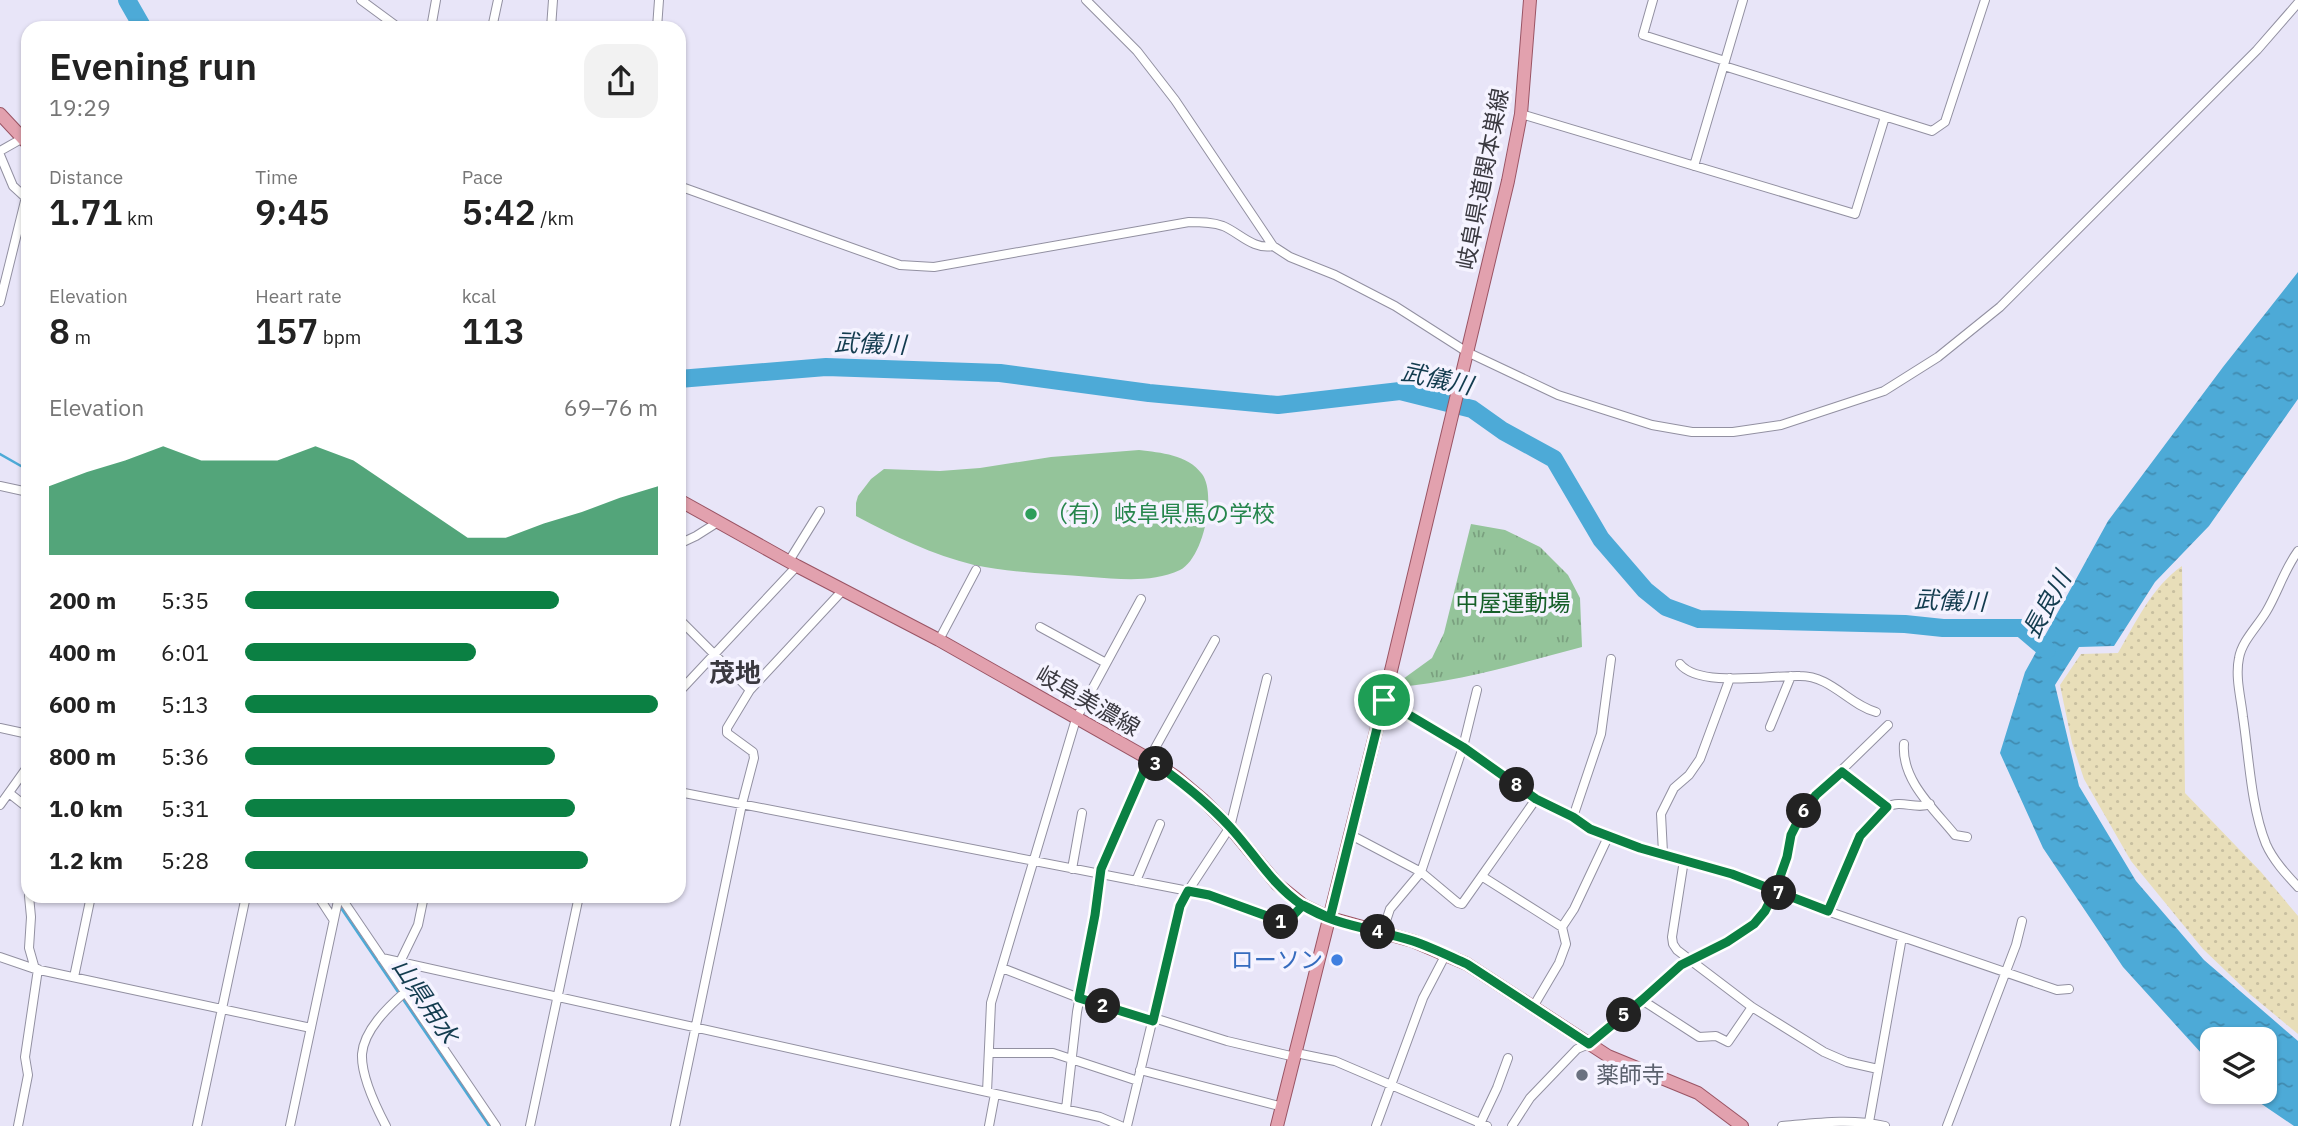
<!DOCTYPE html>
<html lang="en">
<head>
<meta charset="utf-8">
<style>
  :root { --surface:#fff; --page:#f2f2f2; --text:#222; --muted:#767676; --accent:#0b8043 }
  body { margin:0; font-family:"IBM Plex Sans","Noto Sans JP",sans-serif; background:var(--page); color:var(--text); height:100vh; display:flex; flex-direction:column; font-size:26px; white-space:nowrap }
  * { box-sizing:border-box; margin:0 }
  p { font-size:23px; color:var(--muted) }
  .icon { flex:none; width:38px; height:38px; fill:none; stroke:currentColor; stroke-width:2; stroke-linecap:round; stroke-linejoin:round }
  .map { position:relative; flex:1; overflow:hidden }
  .panel { position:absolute; left:21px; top:21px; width:665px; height:882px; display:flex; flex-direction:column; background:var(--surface); border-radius:21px; box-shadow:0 2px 5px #0004 }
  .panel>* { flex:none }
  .fabs { position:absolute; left:2200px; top:1027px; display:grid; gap:14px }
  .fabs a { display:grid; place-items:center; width:77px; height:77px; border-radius:14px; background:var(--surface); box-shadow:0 2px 5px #0004; font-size:35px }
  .pin { position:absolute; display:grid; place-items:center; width:60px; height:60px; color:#fff; margin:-30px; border:4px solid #fff; border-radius:50%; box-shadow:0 2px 7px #0007 }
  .km { position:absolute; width:35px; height:35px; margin:-18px; border-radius:50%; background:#222; color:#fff; font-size:19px; line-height:35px; text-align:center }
  .round { display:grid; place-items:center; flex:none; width:74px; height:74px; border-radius:21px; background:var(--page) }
  .headline { display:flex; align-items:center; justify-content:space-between; height:119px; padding:0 28px }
  h1 { font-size:38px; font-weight:600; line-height:52px }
  .metrics { display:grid; grid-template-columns:repeat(3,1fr); gap:10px; height:119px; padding:7px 28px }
  .metrics div { display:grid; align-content:center }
  .metrics b { font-size:35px; font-weight:600 }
  .metrics small { font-size:19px; font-weight:400 }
  .metrics p { font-size:19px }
  .chart { height:196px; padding:14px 28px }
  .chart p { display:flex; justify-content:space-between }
  .chart svg { width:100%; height:126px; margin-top:7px; fill:var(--accent); opacity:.7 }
  ul { padding:0 28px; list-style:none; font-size:23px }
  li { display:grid; grid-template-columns:112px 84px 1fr; align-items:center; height:52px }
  li i { height:18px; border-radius:9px; background:var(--accent) }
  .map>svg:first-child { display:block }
</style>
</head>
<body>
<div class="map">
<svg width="2298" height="1126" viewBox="0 0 2298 1126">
  <defs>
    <pattern id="sand-dots" width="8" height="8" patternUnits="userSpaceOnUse" patternTransform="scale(1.75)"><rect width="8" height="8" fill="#e8deb9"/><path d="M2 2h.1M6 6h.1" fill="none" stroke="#c8bfa0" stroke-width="1.8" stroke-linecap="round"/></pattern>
    <pattern id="park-tufts" width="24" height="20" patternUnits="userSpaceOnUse" patternTransform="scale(1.75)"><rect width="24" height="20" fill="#94c49a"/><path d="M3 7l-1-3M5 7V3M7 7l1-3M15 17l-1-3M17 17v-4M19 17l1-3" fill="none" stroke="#7aa07f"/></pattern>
    <pattern id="water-ripples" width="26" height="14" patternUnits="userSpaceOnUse" patternTransform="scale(1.75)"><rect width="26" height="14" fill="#4daad7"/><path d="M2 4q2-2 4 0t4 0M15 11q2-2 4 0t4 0" fill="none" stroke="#418bb0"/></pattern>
  </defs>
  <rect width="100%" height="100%" fill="#e8e5f8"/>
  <!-- sand -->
  <path fill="url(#sand-dots)" d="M2182,566L2185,793L2261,872L2298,916V1034L2251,995L2203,949L2131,861L2084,779L2072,743L2060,685L2081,654L2118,653C2136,622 2152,587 2182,566Z"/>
  <!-- park -->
  <path fill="url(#park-tufts)" d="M1471,524L1505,530L1540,547L1568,575L1580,598L1582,647C1520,663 1460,682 1396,687L1403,679L1432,658L1444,633Z"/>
  <!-- pitch -->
  <path fill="#94c49a" d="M1139,450C1161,453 1187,454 1202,474C1217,494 1203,559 1180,570C1152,583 1120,579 1091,577C1052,574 1012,573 974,565C933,555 894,536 856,516V503L858,496L871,479L884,469L940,471L980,468L1051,457Z"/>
  <!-- water -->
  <path fill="url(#water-ripples)" d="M2298,272V399L2209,526L2155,582L2114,646L2079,647L2055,685L2079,786L2136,881L2204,960L2298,1041V1126H2294L2244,1092H2264V1040H2212V1065L2123,967L2043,848L2000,753L2025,672L2108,521L2223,367Z"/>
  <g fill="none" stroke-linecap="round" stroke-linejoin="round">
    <!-- stream -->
    <path stroke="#4daad7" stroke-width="2.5" d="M0,454L28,470
      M339,905L489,1126"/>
    <!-- river -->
    <path stroke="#4daad7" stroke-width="18" d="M127,0L143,28
      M679,379L826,367L1000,373L1149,393L1278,405L1400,391L1472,409L1503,431L1554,459L1601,539L1645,590L1666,607L1699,619L1905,624L1943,628H2021L2047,650"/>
    <!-- street casing -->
    <g stroke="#9290a1" stroke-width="10">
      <path id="street" d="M361,0L399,28
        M1086,0L1137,51L1175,100L1273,246L1290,257L1335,275L1395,306L1467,352L1558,395L1652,425L1692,432H1733L1781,425L1884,391L1938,357L2000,307L2257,50L2298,3
        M1653,0L1643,35L1725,61
        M431,28L436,0
        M492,28L498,0
        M551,28L553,0
        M657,28L659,0
        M1724,66L1932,131L1945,122L1985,0
        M1521,114L1855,214L1885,117
        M0,151L23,138
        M0,155L13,186L25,197
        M1694,166L1743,0
        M679,186L900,265L934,267L1189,222C1201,222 1212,222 1223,226C1240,233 1253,250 1273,246
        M0,302L28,189
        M0,486L28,492
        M679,544L696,536L718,522
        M2298,551C2284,570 2278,592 2266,612C2257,627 2242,641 2239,658C2235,677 2241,698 2243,717C2249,757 2251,807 2266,844C2273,860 2286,874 2298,887
        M789,561L820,511
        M679,619L750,690
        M1040,627L1106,663
        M939,640L976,570
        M1680,664C1699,688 1772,675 1800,676C1831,676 1848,704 1876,712
        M679,692L797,566
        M1384,700L1463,747L1536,799L1573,817L1590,829L1608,837L1732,875L1827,911L2057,990L2069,989
        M1770,727L1791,676
        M0,728L28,734
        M1904,744C1901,780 1934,809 1955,835L1967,837
        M679,792L1209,895L1286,924L1303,905
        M9,793L28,808
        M0,805L28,766
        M1887,807C1901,799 1916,810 1930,804
        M1573,817L1601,734L1611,659
        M1351,835L1421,872L1463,747L1477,690
        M1663,853L1661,814L1674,788L1689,775L1700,759L1730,678
        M1684,860L1672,937L1673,944L1677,950L1752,1007L1824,1052L1847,1062L1878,1069
        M28,864V884
        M1072,869L1082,813
        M1483,877L1562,927
        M1136,881L1160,824
        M29,896L31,917L29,948L35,969
        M318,896L333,919
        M340,896L496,1126
        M1827,911L1860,836L1887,807L1842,772
        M1382,933L1390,909L1421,872L1458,903L1462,904L1536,799
        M0,957L35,969L311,1028
        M382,958L1100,1117L1121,1126
        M400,962L418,925L424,896
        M1002,968L1079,998L1153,1021
        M74,977L91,896
        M1642,1000L1699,1037L1716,1036L1728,1042L1752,1007
        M1533,1007L1559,963L1566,944L1562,927L1574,909L1608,837
        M1154,1018L1227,1041L1295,1057
        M989,1053H1053L1138,1081
        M1296,1053L1335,1061L1487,1126
        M1140,1070L1283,1107
        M987,1092L991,1003L1076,719L1141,599
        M1066,1109L1077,1012L1095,915L1101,868L1149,759L1215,640
        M1869,1122L1902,937
        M18,1126L28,1075L25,1057L38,969
        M197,1126L246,896
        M290,1126L339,896
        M386,1126C376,1107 361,1076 362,1054C364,1030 388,1007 405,992
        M530,1126L579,896
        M675,1126L742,804L754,758L753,752L727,733V728L750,690L843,590
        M989,1126L995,1094
        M1127,1126L1180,906L1188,891L1230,827L1267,678
        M1376,1126L1423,998L1446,954
        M1479,1126L1497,1088L1508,1058
        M1512,1126L1530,1098L1577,1049L1589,1044L1642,1000L1681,965L1727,942L1754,924L1765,911L1775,891L1787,857L1791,835L1800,817L1816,795L1888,725
        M1782,1126C1816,1123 1851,1118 1885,1126
        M1947,1126L2016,945L2022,921"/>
    </g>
    <!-- primary casing -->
    <g stroke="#9a5464" stroke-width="14">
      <path id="primary" d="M0,114L28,144
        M679,500L797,566L939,640L1149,759L1176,777L1202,799L1230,827L1277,884L1303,905L1330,918L1413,941L1467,964L1608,1056L1698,1093L1742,1126
        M1277,1126L1384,700L1508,181L1521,114L1530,0"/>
    </g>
    <!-- street -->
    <use href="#street" stroke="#fff" stroke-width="8"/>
    <!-- primary -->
    <use href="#primary" stroke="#e2a1ae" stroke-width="12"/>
  </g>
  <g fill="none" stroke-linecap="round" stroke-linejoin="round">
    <!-- route casing -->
    <g stroke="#fff" stroke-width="14">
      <path id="route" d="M1384,700L1330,918L1303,905L1286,923L1209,895L1188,891L1180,906L1153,1021L1079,998L1095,915L1101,869L1149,759C1178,779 1206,801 1230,827C1254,853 1272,885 1302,905C1334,926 1377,929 1413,941C1431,947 1449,956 1467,964L1589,1044L1642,1000L1681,965L1727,942L1754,924L1765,911L1775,891L1787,857L1791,835L1800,817L1816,795L1842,772L1887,807L1860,836L1828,911L1732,874L1640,848L1590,829L1573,817L1536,799L1463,747L1384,700"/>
    </g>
    <!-- route -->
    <use href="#route" stroke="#0b8043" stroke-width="9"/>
  </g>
  <!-- markers -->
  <circle fill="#2e9e5b" stroke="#f5f3ff" stroke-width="2.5" cx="1031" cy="514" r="7"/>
  <circle fill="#3f7fe0" stroke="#f5f3ff" stroke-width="2.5" cx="1337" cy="960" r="7"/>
  <circle fill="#6b7280" stroke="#f5f3ff" stroke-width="2.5" cx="1582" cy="1075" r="7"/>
  <g text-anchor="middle" stroke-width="7" stroke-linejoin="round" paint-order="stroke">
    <!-- street labels -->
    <g font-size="23" fill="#3a3940" stroke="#f5f3ff">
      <text transform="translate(1483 179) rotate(-79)" y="8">岐阜県道関本巣線</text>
      <text transform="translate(1088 701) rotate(30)" y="8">岐阜美濃線</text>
    </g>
    <!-- leisure labels -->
    <g font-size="23" fill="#27864d" stroke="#f5f3ff" text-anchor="start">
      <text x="1045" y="522">（有）岐阜県馬の学校</text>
    </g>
    <!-- park labels -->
    <g font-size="23" fill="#166029" stroke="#f5f3ff">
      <text x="1513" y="611">中屋運動場</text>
    </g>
    <!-- shop labels -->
    <g font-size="23" fill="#366cbe" stroke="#f5f3ff" text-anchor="end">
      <text x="1323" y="968">ローソン</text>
    </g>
    <!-- worship labels -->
    <g font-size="23" fill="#5b616d" stroke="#f5f3ff" text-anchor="start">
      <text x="1596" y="1083">薬師寺</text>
    </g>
    <!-- water labels -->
    <g font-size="24" font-style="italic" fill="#133c4f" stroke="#f5f3ff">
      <text transform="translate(870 344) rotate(2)" y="8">武儀川</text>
      <text transform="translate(1437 379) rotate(12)" y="8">武儀川</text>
      <text transform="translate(1950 601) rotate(2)" y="8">武儀川</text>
      <text transform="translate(2047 605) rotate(-61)" y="8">長良川</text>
      <text transform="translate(425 1001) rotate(56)" y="8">山県用水</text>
    </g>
    <!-- quarter labels -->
    <g font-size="26" font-weight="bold" fill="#3a3940" stroke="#f5f3ff">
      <text x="735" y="682">茂地</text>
    </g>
  </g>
</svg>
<div class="fabs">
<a><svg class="icon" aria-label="layers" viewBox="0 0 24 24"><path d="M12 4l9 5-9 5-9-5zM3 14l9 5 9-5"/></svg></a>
</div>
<div class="pin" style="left:1384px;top:700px;background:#1e9e55"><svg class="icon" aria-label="arrive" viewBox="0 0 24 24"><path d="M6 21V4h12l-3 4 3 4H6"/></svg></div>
<b class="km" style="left:1281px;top:922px">1</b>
<b class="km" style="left:1103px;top:1006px">2</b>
<b class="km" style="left:1156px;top:764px">3</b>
<b class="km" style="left:1378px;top:932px">4</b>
<b class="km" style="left:1624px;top:1015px">5</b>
<b class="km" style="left:1804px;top:811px">6</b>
<b class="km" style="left:1779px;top:893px">7</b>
<b class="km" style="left:1517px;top:785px">8</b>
<section class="panel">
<div class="headline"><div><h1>Evening run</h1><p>19:29</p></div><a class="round"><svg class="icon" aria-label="share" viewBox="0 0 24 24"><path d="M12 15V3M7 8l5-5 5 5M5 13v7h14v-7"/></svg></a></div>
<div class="metrics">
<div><p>Distance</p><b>1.71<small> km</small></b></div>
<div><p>Time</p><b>9:45</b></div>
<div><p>Pace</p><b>5:42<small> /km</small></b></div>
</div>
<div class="metrics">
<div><p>Elevation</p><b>8<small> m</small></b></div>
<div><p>Heart rate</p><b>157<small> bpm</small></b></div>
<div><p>kcal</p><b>113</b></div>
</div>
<div class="chart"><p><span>Elevation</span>69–76 m</p>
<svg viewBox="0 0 160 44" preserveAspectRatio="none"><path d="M0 44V20L10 15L20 11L30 6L40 11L50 11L60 11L70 6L80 11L90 20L100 29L110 38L120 38L130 33L140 29L150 24L160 20V44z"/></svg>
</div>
<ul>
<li><b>200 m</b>5:35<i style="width:76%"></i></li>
<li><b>400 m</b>6:01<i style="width:56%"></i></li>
<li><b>600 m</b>5:13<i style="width:100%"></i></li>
<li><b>800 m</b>5:36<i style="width:75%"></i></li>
<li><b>1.0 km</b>5:31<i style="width:80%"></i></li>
<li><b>1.2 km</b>5:28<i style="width:83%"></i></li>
</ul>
</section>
</div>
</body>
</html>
